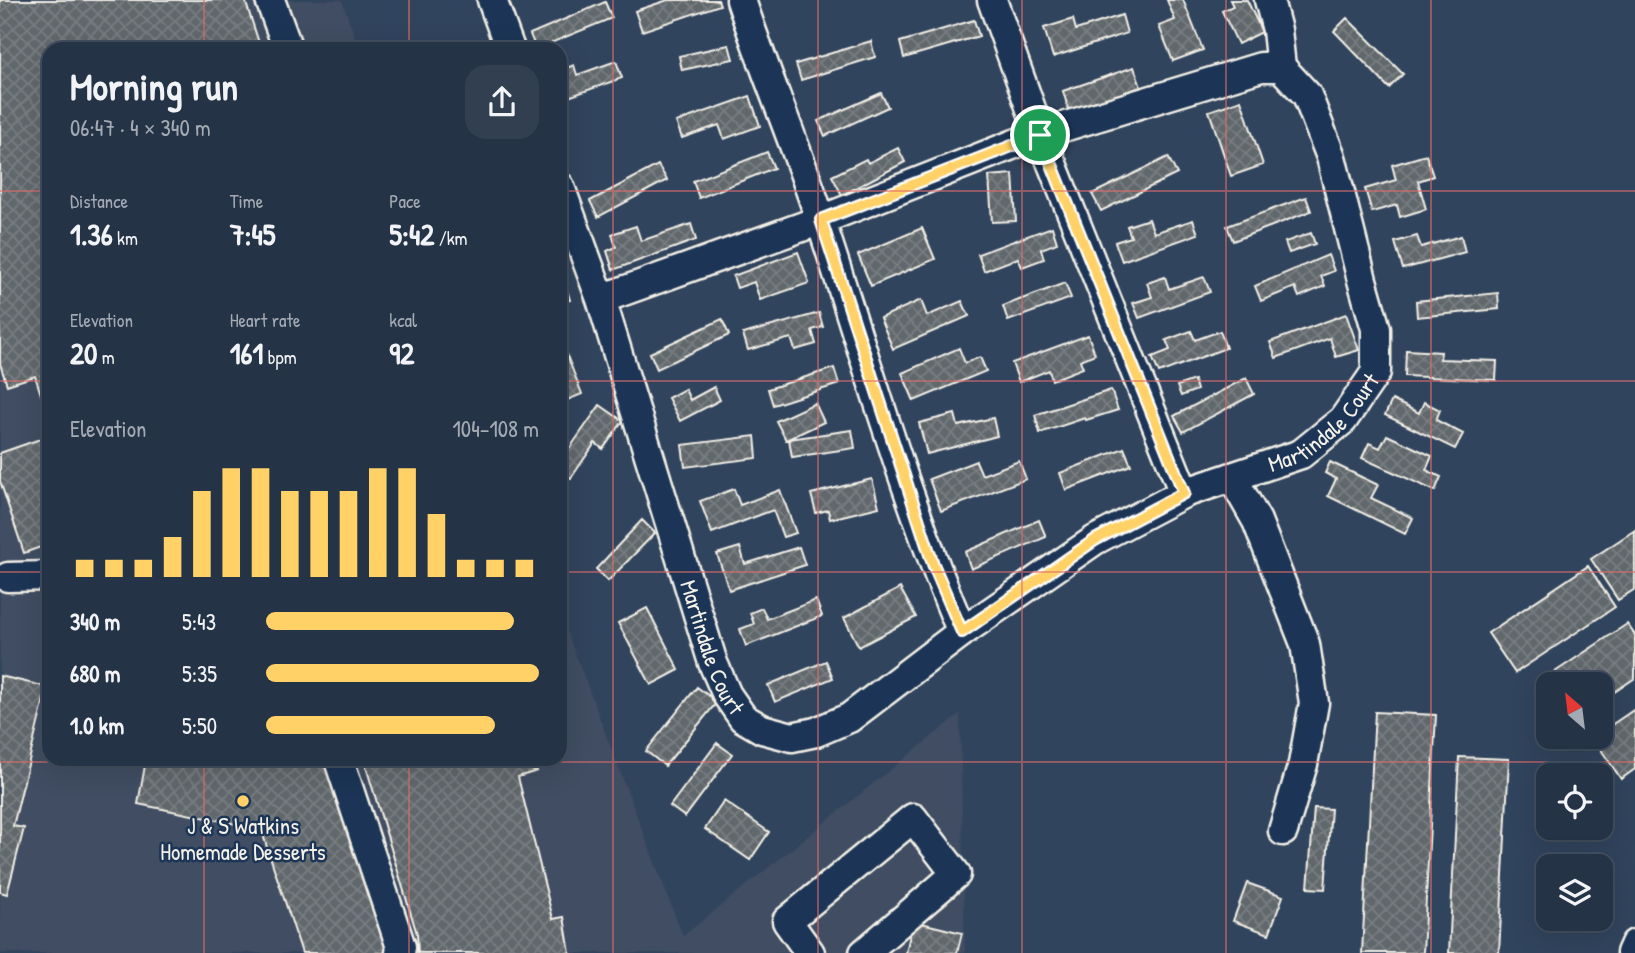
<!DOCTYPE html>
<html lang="en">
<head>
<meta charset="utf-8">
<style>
  :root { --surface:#253346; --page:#313f51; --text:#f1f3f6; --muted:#a3aab3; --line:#424e5f; --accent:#ffd166 }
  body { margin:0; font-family:"Patrick Hand",sans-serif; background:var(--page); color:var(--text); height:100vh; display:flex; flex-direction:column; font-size:26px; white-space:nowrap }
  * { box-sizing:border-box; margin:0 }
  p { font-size:23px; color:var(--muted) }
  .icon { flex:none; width:38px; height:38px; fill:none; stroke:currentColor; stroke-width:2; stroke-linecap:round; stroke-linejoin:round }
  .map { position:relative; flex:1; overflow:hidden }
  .details { position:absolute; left:42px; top:42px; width:525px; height:724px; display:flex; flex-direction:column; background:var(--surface); border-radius:21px; box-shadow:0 7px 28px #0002,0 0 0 2px var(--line) }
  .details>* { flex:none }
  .needle { width:46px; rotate:332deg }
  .controls { position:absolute; left:1536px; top:672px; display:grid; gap:14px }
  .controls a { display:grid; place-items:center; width:77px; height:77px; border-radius:14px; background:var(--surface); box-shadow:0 7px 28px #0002,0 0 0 2px var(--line); font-size:35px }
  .pin { position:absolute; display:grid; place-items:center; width:60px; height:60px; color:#fff; margin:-30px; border:4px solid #fff; border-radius:50%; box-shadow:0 2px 7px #0007 }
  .round { display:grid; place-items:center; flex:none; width:74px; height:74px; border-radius:21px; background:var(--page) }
  .headline { display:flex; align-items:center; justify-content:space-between; height:119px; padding:0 28px }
  h1 { font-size:38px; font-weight:700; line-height:52px }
  .stats { display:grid; grid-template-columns:repeat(3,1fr); gap:10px; height:119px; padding:7px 28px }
  .stats div { display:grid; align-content:center }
  .stats b { font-size:30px; font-weight:700 }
  .stats small { font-size:19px; font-weight:400 }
  .stats p { font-size:19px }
  .chart { height:196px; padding:14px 28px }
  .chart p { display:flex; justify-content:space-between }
  .chart svg { width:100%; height:126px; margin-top:7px; stroke:var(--accent); stroke-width:6 }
  ul { padding:0 28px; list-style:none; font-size:23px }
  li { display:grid; grid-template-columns:112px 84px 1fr; align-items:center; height:52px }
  li i { height:18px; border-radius:9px; background:var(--accent) }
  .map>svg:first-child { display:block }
</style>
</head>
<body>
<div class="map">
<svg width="1635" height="953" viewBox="0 0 1635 953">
  <defs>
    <pattern id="building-cross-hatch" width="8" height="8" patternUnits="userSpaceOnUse" patternTransform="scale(1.75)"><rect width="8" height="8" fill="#61676c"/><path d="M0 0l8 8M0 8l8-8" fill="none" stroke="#787d81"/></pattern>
  </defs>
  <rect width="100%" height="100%" fill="#31445d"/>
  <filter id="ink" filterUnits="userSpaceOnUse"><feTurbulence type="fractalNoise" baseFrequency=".0143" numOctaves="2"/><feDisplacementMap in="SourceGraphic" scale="14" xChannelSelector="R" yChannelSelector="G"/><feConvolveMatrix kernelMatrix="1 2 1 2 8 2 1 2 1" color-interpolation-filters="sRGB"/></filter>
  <g filter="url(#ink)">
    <!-- built -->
    <path fill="#3f4e62" d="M0,0H342L359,49H49V760H560V614L683,936L960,714L965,953H0Z"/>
    <!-- building -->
    <path fill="url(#building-cross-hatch)" stroke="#f4f1e8" stroke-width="2" d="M0,0H245L261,49H49V419L35,376L7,385L0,364Z
      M668,0H718L720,5L642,31L635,11Z
      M1167,0H1183L1203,50L1173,61L1159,26L1175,20Z
      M1230,0H1247L1262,32L1238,44L1222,11L1233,6Z
      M605,2L612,18L536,49L530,34Z
      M1122,15L1127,33L1053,57L1044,28L1073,19L1076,30Z
      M1347,18L1403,74L1389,88L1334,31Z
      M974,20L979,36L904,58L900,42Z
      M871,41L875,57L801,80L796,64Z
      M729,45L733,59L682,70L679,56Z
      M616,61L622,78L560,100V83L565,81L561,70L574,65L577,75Z
      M1134,67L1141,87L1069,111L1063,91Z
      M881,93L888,107L825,136L818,121Z
      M750,96L760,126L724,139L719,125L682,138L676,122Z
      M1241,100L1263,165L1231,176L1209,111Z
      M898,148L905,162L842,195L832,176L866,159L868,163Z
      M767,152L774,168L699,198L693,181Z
      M1426,155L1433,176L1418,181L1426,209L1400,217L1397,205L1372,212L1365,189L1396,180L1392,165Z
      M1168,157L1177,174L1101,211L1092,194Z
      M658,165L667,180L598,217L590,201Z
      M1013,174L1016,221L992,222L989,176Z
      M1306,197L1311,211L1233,241L1227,226Z
      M1149,219L1154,233L1193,220L1198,234L1122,261L1115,242L1131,237L1127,226Z
      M691,224L696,240L613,270L607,251L616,247L612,234L636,226L641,241Z
      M1052,227L1057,243L1041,249L1044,259L1022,267L1018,258L984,271L978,254Z
      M922,228L935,259L871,286L858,255Z
      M1311,233L1315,244L1289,253L1285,242Z
      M1417,236L1421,247L1461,236L1465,252L1403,269L1395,242Z
      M798,252L809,283L760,300L754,282L737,288L733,276Z
      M1328,255L1334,271L1321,276L1325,286L1299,297L1295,287L1261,301L1255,286Z
      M1165,277L1169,289L1204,277L1210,292L1139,318L1133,303L1152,297L1147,283Z
      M565,283L570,300L560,303V285Z
      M1065,283L1071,298L1008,321L1003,306Z
      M1498,293L1499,309L1417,317L1416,301Z
      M921,300L927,316L962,301L969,316L893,349L880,318Z
      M819,313L823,327L812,330L816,344L795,350L791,338L748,350L743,334Z
      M1346,314L1359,350L1336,357L1330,338L1276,358L1270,342Z
      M722,319L729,335L657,369L650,353Z
      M1191,331L1195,340L1220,331L1226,348L1159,373L1152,357L1170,350L1166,340Z
      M1088,335L1095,354L1080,360L1083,368L1052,380L1049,370L1019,382L1012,363Z
      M560,338L582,394L560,403Z
      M959,348L965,363L980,357L986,371L914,401L902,373Z
      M1406,350L1441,352L1440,359L1497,361L1496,380L1405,376Z
      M834,368L839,384L773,405L768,389Z
      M1246,378L1254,394L1183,432L1174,416Z
      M1194,380L1197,390L1181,396L1177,386Z
      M714,387L720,400L680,421L668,398L685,389L690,400Z
      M1111,390L1118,410L1086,420L1085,418L1040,433L1035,415Z
      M1392,400L1419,413L1424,402L1440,410L1436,420L1463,434L1455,449L1385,415Z
      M815,403L824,422L786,440L776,421Z
      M600,405L623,421L603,449L595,443L571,478L560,470V462Z
      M955,414L958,426L993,418L997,436L927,454L919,423Z
      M852,430L855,448L792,457L789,439Z
      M1387,435L1432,456L1426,470L1441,477L1435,491L1362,458L1369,443L1380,448Z
      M49,436V544L24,553L0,481V453Z
      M755,436L757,458L685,467L682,445Z
      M1124,448L1131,465L1066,490L1060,473Z
      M976,461L982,475L1019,461L1026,479L941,511L929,479Z
      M1330,462L1378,485L1371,498L1413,518L1405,534L1328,496L1336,479L1325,473Z
      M872,479L879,507L830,519L828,510L816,513L811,494Z
      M734,489L740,505L780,490L796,533L783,537L773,510L712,533L700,501Z
      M642,520L655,533L608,581L596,569Z
      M1039,520L1046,537L971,569L965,552Z
      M1635,530V589L1618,600L1591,559Z
      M740,547L745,564L799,547L805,565L729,590L717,554Z
      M1588,566L1615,607L1515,673L1488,633Z
      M900,588L916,617L859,647L844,618Z
      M816,600L822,616L746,646L740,629L754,624L750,613L762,608L767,619Z
      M647,608L679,670L651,685L618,623Z
      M1627,624L1635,635V678L1601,701V684H1549V701L1537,684Z
      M826,661L833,678L775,702L768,685Z
      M0,676L47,687L13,826L24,828L7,894L0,892Z
      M697,687L717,702L665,766L646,751Z
      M1635,709V769L1621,779L1593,738L1601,737V732Z
      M1375,712L1436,715L1423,953H1362Z
      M717,743L732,754L685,817L670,806Z
      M1459,757L1509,759L1499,953H1449Z
      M146,760H332L394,953H302L261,829L138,804Z
      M364,760H533L537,771L518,777L553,919L564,917L570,953H418L417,934Z
      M724,801L769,832L750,860L705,829Z
      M1314,808L1331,809L1325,889L1308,888Z
      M1247,883L1283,896L1269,934L1233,921Z
      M913,921L962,933L957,953H906Z"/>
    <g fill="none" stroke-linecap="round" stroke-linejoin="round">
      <!-- minor casing -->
      <g stroke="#f4f1e8" stroke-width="33">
        <g id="minor">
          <path d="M270,0L288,49"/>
          <path d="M492,0L510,49"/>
          <path d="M741,0C766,76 798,149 822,225C867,361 906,501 962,632"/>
          <path d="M992,0L1040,134L1184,493"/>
          <path d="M1269,0L1277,30L1281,67"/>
          <path id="s1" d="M560,187L601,299L713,663L727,695L743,718L762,729L792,737L816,732L849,718L962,632L1095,540L1184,493L1301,454L1343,420L1376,372V329L1362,280L1331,157L1307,95L1281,67H1261L1040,134L821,220L601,299"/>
          <path d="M1232,477L1257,521L1305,644L1314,703L1303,764L1283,831"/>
          <path d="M8,577L49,576"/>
          <path d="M339,760L401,947L400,953"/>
          <path d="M810,953L787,921L913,818L956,874L864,953"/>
          <path d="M1631,953L1635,944"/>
        </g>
      </g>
      <!-- minor -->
      <use href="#minor" stroke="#1d3557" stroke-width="28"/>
    </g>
  </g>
  <g fill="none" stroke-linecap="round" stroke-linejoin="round" filter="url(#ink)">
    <!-- route casing -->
    <g stroke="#fff" stroke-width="14">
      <path id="route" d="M1040,135L1184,493L1095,540L962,632L933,564L821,220Z"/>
    </g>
    <!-- route -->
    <use href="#route" stroke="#ffd166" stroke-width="9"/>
  </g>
  <!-- grid -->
  <path fill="none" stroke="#e06e6b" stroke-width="2" stroke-opacity="0.55" d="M204,0V49M409,0V49M613,0V953M818,0V953M1022,0V953M1226,0V953M1431,0V953M0,191H49M560,191H1635M0,381H49M560,381H1635M0,572H49M560,572H1635M204,760V953M409,760V953M0,762H1635"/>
  <!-- markers -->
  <circle fill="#ffd166" stroke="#1d3557" stroke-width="2.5" cx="243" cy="801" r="7"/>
  <g text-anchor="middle" stroke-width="5" stroke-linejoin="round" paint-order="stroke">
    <!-- street labels -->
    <g font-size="23" fill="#f4f1e8" stroke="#1d3557">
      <text dy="8" stroke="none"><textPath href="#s1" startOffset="1241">Martindale Court</textPath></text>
      <text dy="8" stroke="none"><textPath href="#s1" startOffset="485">Martindale Court</textPath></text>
    </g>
    <!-- poi labels -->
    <g font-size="23" fill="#f4f1e8" stroke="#1d3557">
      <text x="243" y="834">J &amp; S Watkins<tspan x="243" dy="26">Homemade Desserts</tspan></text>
    </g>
  </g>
</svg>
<div class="controls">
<a><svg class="needle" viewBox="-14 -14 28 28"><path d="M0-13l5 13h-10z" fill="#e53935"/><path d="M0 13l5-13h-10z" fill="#a3aab3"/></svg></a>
<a><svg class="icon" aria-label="locate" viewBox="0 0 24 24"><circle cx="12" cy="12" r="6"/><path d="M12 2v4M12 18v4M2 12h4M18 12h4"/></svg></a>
<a><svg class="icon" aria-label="layers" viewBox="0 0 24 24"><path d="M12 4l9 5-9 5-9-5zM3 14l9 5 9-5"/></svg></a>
</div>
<div class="pin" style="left:1040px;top:135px;background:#1e9e55"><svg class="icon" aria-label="arrive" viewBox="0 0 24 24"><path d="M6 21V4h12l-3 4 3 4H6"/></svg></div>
<section class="details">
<div class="headline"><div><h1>Morning run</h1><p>06:47 · 4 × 340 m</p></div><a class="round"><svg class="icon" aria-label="share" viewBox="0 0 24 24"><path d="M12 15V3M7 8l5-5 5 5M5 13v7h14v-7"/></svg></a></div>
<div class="stats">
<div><p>Distance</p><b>1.36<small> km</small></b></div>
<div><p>Time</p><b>7:45</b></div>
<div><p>Pace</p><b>5:42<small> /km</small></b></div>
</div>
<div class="stats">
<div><p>Elevation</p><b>20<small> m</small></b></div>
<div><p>Heart rate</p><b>161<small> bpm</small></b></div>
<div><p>kcal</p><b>92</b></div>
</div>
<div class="chart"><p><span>Elevation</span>104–108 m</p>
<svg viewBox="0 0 160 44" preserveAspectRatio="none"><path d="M5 44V38M15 44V38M25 44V38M35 44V30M45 44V14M55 44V6M65 44V6M75 44V14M85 44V14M95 44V14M105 44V6M115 44V6M125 44V22M135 44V38M145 44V38M155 44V38"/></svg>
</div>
<ul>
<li><b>340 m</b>5:43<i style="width:91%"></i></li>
<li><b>680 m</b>5:35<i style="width:100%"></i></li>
<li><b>1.0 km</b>5:50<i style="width:84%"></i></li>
</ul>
</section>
</div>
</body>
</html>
